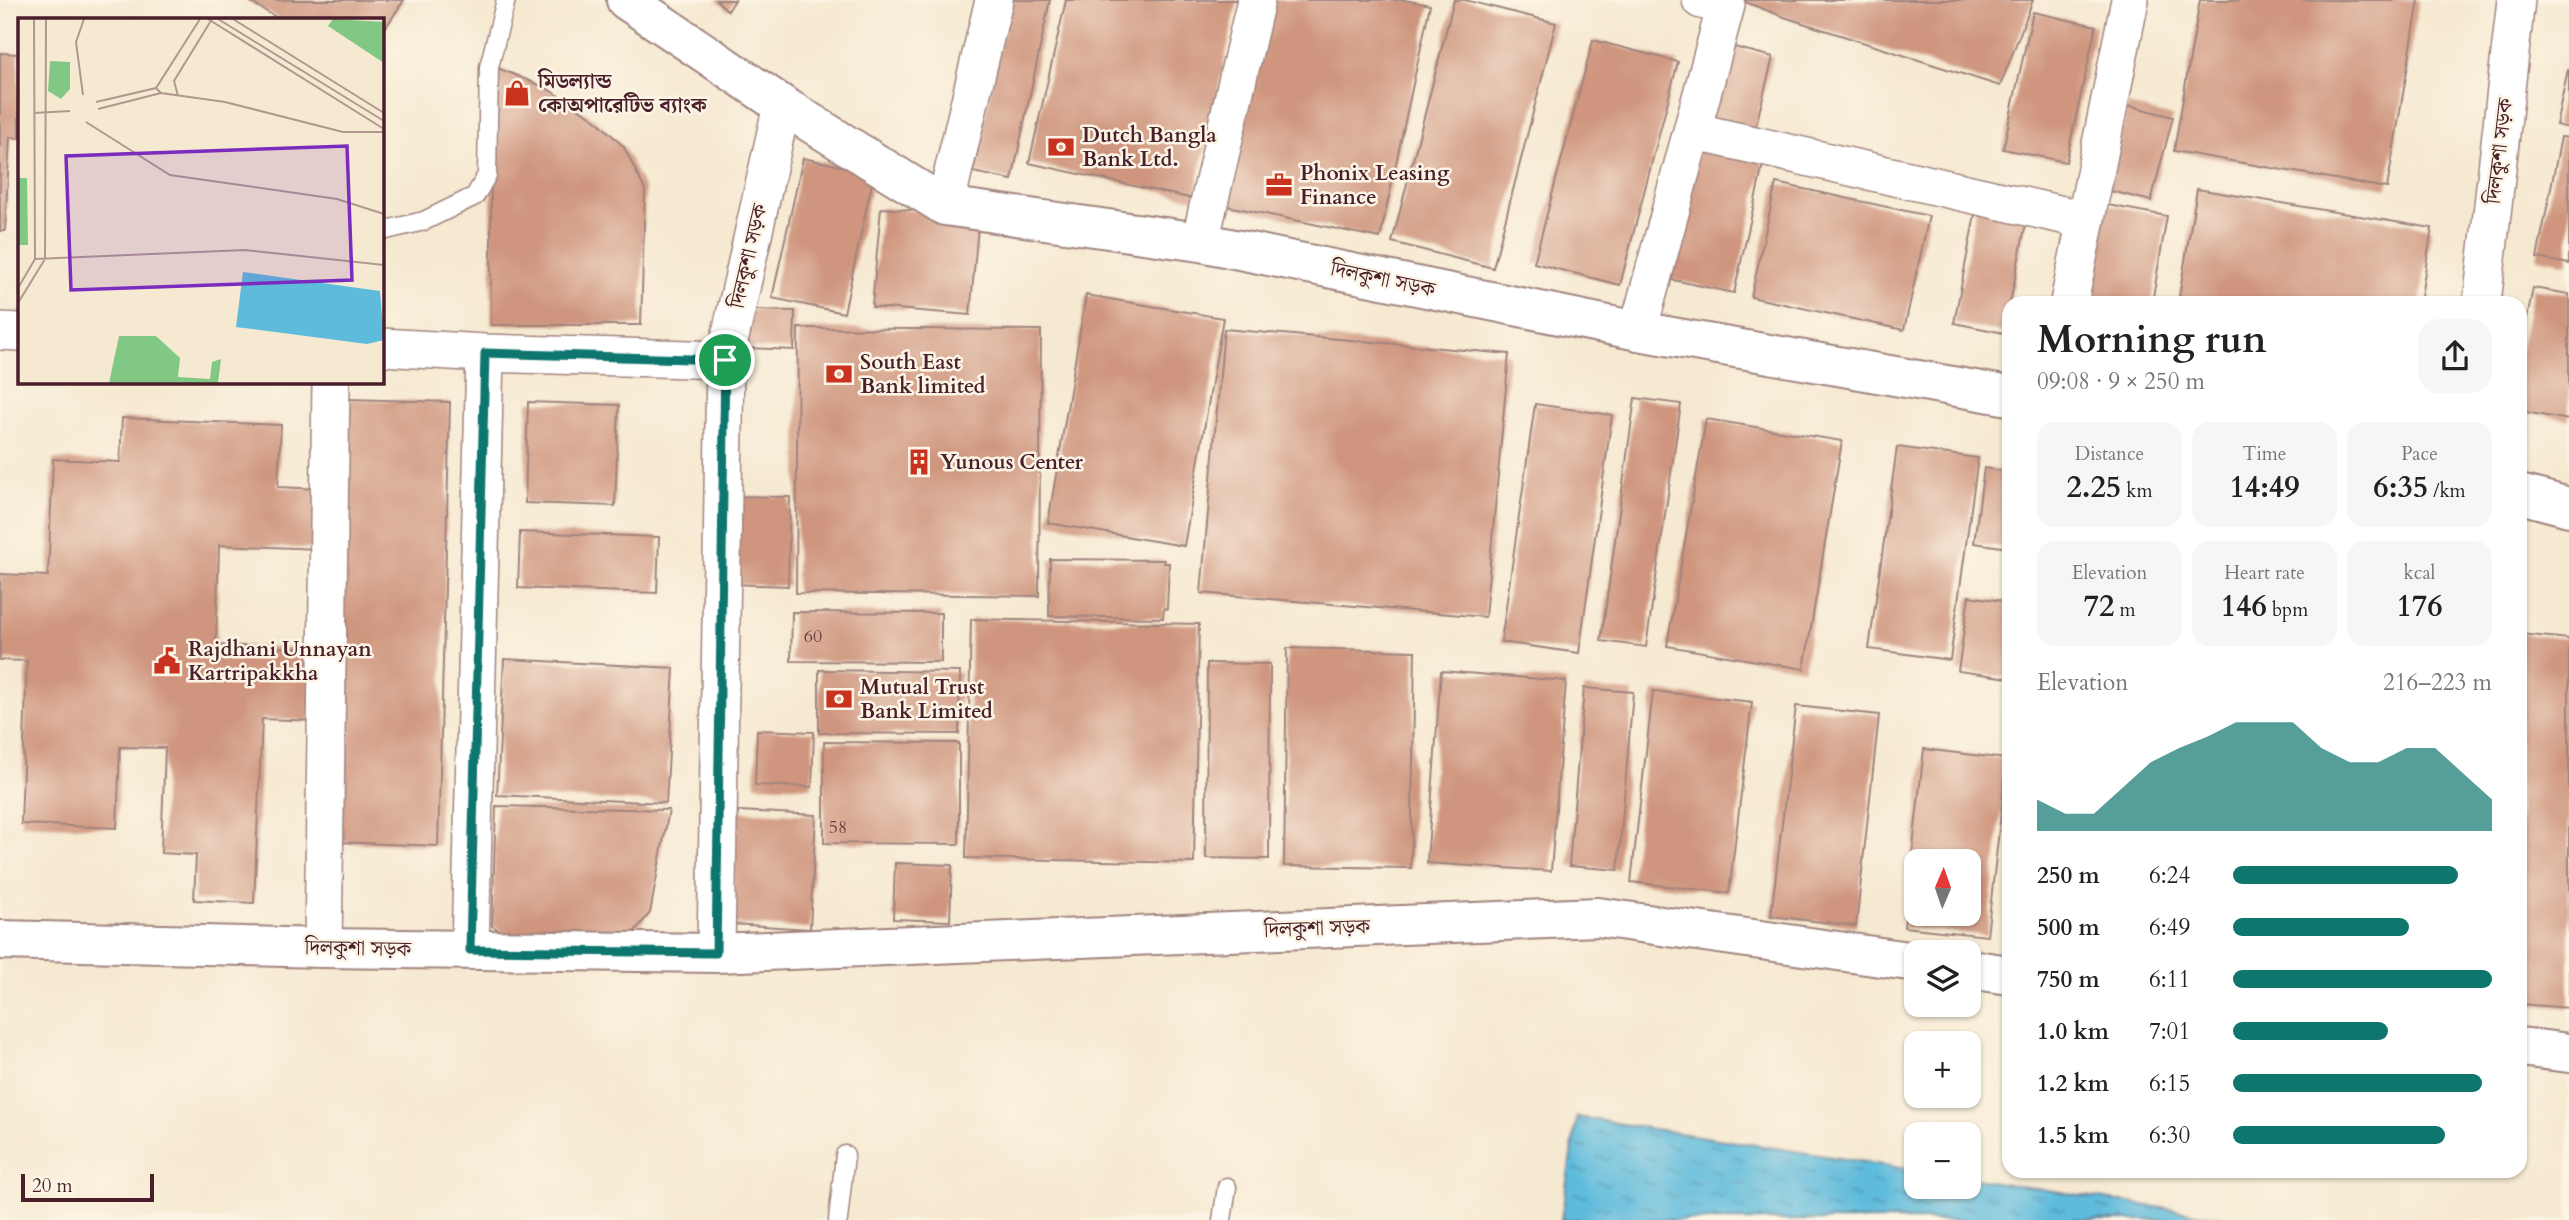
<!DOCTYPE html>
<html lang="en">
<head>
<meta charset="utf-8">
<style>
  :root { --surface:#fff; --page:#f6f6f6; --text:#222; --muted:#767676; --accent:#0f766e }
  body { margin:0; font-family:Cardo,"Noto Serif Bengali",serif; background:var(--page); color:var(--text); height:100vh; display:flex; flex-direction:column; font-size:26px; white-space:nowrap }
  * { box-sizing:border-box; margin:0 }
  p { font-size:23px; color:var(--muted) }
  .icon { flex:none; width:38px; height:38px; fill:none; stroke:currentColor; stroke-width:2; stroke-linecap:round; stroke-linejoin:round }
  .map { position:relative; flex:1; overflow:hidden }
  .details { position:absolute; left:2002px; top:296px; width:525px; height:882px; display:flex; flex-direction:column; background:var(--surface); border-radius:21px; box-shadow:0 2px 5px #0004 }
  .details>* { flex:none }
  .needle { width:46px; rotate:2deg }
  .buttons { position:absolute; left:1904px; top:849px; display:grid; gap:14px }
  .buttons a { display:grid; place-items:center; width:77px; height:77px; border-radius:14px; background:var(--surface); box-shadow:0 2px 5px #0004; font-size:35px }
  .scale { position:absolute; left:21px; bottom:18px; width:133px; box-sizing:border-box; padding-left:7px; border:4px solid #4a1f2b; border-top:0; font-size:19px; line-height:24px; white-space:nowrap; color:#4a1f2b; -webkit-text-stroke:5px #fcf5e5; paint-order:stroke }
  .pin { position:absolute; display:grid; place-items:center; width:60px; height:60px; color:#fff; margin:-30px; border:4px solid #fff; border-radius:50%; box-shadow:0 2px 7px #0007 }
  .round { display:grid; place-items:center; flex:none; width:74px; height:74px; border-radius:21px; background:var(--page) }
  .headline { display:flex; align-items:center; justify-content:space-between; height:119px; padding:0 35px }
  h1 { font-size:38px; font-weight:600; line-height:52px }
  .stats { display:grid; grid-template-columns:repeat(3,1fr); gap:10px; height:119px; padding:7px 35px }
  .stats div { display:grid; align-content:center; border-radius:18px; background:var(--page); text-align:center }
  .stats b { font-size:30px; font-weight:600 }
  .stats small { font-size:19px; font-weight:400 }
  .stats p { font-size:19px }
  .chart { height:196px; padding:14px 35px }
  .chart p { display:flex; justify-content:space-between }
  .chart svg { width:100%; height:126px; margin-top:7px; fill:var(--accent); opacity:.7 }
  ul { padding:0 35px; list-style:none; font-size:23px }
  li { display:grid; grid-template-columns:112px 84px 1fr; align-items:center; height:52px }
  li i { height:18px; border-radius:9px; background:var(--accent) }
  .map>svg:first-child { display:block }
</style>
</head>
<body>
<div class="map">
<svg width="2569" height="1220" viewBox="0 0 2569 1220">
  <defs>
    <pattern id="water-ripples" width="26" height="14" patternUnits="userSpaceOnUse" patternTransform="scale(1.75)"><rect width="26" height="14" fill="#5ebbdc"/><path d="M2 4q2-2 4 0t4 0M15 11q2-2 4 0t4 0" fill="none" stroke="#5097b3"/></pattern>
  </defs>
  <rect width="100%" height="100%" fill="#fcf5e5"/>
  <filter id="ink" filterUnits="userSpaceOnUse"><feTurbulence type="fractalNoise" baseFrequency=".0143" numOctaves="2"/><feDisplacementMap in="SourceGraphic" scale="14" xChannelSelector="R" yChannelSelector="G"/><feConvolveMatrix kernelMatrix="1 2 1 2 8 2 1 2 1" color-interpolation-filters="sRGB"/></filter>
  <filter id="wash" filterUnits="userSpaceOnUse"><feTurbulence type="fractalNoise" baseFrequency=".00686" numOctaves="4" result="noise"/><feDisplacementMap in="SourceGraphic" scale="28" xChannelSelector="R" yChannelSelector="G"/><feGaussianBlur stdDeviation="1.57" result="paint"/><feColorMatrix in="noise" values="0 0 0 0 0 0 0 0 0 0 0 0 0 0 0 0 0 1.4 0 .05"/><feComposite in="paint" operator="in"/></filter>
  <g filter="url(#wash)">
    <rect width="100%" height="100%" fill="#f6e9d1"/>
    <!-- water -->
    <path fill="url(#water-ripples)" stroke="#546d84" stroke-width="2" d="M1577,1117L1916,1170V1186H1969V1178L2240,1220H1561Z"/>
    <g id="blocks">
      <!-- building -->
      <path fill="#cf957e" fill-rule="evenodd" d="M247,0H404L382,33V19H279Z
        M716,0H735L728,11Z
        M1010,0H1050L1012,180L973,172Z
        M1066,0H1238L1194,199L1029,163Z
        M1271,0H1404L1430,5L1380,238L1227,206Z
        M1454,0H1465L1556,23L1493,268L1392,242Z
        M1740,0H2033L2000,86L1787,18Z
        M2200,0H2419L2387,188L2174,151Z
        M2033,12L2096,26L2066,162L2003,149Z
        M1593,40L1678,62L1620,285L1534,263Z
        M1726,45L1773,57L1753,137L1706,125Z
        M0,53L19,54V138L10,137L5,231H0Z
        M491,65L546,88L595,119L624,147L645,190L641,325H491Z
        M2568,69H2569V128L2556,125Z
        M2128,105L2173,117L2151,201L2107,190Z
        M2561,137L2569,138V264L2537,258Z
        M1700,141L1765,156L1734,293L1669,279Z
        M803,158L874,173L844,313L772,298Z
        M1776,183L1929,216L1904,330L1751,297Z
        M2197,189L2432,228L2420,303H2178Z
        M1978,199L2029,208L2004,333L1954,323Z
        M2102,204L2167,216L2152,303H2085Z
        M881,208L979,215L970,315L872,307Z
        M2533,288L2569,294V420L2520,411V353Z
        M1086,295L1223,318L1184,546L1048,523Z
        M746,310L795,311L794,350L746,348Z
        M798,328L1041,330L1039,596L796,593Z
        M1224,329L1509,354L1485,617L1201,593Z
        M1635,398L1681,404L1646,647L1601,641Z
        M348,399L450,402L438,846L336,842Z
        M528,402L619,405L615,506L525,503Z
        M1535,404L1612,415L1579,653L1501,642Z
        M122,418L281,425L278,487L321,489L319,549L219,545L216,645L321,649L318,721L262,719L254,903L194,900L196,855L161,853L165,748L120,747L117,828L21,824L27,661L0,660V574L48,576L53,459L120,462Z
        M1706,419L1842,441L1804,669L1667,646Z
        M1897,447L1978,458L1950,660L1869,649Z
        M1984,468L2009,472V548L1974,543Z
        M732,496L790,497L788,586L730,584Z
        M520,532L659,537L657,593L518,588Z
        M1050,559L1164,560V563H1169L1167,609L1164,608L1163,618L1049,616Z
        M1969,596L2009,602V678L1958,671Z
        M792,612L941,613V662L791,661Z
        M971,619L1199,624L1194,863L966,858Z
        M2520,634L2569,639V1008L2520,1004Z
        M1287,648L1415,651L1411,868L1284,866Z
        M504,659L674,668L666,803L497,795Z
        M1207,663L1270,664L1269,859L1206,858Z
        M819,670L960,672L959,734L819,733Z
        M1441,671L1566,681L1551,871L1427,863Z
        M1584,688L1633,692L1618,870L1569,866Z
        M1653,691L1752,702L1729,893L1631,882Z
        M1796,706L1879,715L1856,926L1771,916Z
        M757,730L814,732L812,787L755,785Z
        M824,742L959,743V844L824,843Z
        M1924,749L2007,759L1987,936L1904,927ZM1916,861H1969V914H1916Z
        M496,806L669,810L650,913L620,949L520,942L492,926Z
        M738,811L816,815L810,929L731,924Z
        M895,863L952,865L950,921L893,919Z"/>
    </g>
  </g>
  <g filter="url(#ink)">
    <use href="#blocks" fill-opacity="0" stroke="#a0847e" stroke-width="2"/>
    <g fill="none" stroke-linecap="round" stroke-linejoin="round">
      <!-- service casing -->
      <g stroke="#a0847e" stroke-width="21">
        <path id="service" d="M382,231L424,221L475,196L487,175L489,67L506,0
          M838,1220L845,1155
          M1222,1220L1227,1187"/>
      </g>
      <!-- minor casing -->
      <g stroke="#a0847e" stroke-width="40">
        <path id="minor" d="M1692,131L2085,220
          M945,206L994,0
          M1200,242L1256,0
          M2069,303L2130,0
          M2482,303L2516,0
          M0,331L19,332
          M1638,331L1726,5L1701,0
          M382,347L485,353L725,360
          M323,948L331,382
          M470,950L485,353
          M716,953L725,360L782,105"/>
      </g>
      <!-- tertiary casing -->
      <g stroke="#a0847e" stroke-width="42">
        <path id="tertiary" d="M626,0L782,105L945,206L1200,242L1638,331L2009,396
          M2520,494L2569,507
          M0,940L323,948L716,953L1598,917L1916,962
          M1969,969L2009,975
          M2520,1047L2569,1053"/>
      </g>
      <!-- service -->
      <use href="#service" stroke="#fff" stroke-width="18"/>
      <!-- minor -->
      <use href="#minor" stroke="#fff" stroke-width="37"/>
      <!-- tertiary -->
      <use href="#tertiary" stroke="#fff" stroke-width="38"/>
    </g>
  </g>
  <g fill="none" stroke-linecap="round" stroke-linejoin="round" filter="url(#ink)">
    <!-- route casing -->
    <g stroke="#fff" stroke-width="14">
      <path id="route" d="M485,353L725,360L716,953L470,950Z"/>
    </g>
    <!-- route -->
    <use href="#route" stroke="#0f766e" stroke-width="9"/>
  </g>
  <!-- icons -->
  <defs>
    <g id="shop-bare" transform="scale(2.1)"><path d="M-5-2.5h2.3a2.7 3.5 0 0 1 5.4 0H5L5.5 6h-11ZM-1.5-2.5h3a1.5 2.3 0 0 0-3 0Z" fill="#c8321e" stroke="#fcf5e5" stroke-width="2.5" paint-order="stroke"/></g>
    <g id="bank-bare" transform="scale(2.1)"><path d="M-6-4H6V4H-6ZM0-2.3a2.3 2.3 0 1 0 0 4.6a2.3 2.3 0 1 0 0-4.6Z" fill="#c8321e" stroke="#fcf5e5" stroke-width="2.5" paint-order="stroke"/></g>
    <g id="office-bare" transform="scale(2.1)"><path d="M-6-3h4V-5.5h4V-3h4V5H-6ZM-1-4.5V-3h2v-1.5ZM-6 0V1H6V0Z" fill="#c8321e" stroke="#fcf5e5" stroke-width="2.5" paint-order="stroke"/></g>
    <g id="building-bare" transform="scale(2.1)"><path d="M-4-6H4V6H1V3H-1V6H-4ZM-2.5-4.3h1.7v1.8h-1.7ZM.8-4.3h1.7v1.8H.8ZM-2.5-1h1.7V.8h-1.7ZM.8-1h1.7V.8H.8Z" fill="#c8321e" stroke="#fcf5e5" stroke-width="2.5" paint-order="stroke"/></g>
    <g id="civic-bare" transform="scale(2.1)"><path d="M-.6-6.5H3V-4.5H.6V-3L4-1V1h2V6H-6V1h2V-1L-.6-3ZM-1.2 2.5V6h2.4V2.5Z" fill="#c8321e" stroke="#fcf5e5" stroke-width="2.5" paint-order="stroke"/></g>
  </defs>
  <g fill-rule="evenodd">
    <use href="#shop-bare" x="517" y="93"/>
    <use href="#bank-bare" x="1061" y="147"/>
    <use href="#office-bare" x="1279" y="185"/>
    <use href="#bank-bare" x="839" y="374"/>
    <use href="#building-bare" x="919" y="462"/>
    <use href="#civic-bare" x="167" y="661"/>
    <use href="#bank-bare" x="839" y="699"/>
  </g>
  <g text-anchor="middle" stroke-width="5" stroke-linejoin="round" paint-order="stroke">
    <!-- number labels -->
    <g font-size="18" fill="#6b3c40">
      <text x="813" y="642">60</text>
      <text x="838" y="833">58</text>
    </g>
    <!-- poi labels -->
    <g font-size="21" font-weight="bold" fill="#4a1f2b" stroke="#fcf5e5" text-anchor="start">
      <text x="538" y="88">মিডল্যান্ড<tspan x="538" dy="24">কোঅপারেটিভ ব্যাংক</tspan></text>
      <text x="1082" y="142">Dutch Bangla<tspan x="1082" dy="24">Bank Ltd.</tspan></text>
      <text x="1300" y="180">Phonix Leasing<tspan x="1300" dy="24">Finance</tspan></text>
      <text x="860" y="369">South East<tspan x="860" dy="24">Bank limited</tspan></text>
      <text x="940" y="469">Yunous Center</text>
      <text x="188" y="656">Rajdhani Unnayan<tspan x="188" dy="24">Kartripakkha</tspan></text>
      <text x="860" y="694">Mutual Trust<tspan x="860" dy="24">Bank Limited</tspan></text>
    </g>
    <!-- street labels -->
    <g font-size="21" fill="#4a1f2b" stroke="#fcf5e5">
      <text transform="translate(2499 151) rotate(-83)" y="7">দিলকুশা সড়ক</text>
      <text transform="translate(748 256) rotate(-77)" y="7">দিলকুশা সড়ক</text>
      <text transform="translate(1383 279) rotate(12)" y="7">দিলকুশা সড়ক</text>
      <text transform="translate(1317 928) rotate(-2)" y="7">দিলকুশা সড়ক</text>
      <text transform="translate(358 948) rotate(1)" y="7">দিলকুশা সড়ক</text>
    </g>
  </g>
  <!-- overview -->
  <g transform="translate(18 18)">
    <rect width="366" height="366" fill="#f6e9d1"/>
    <path d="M315,1L366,4V45L310,8ZM32,43L52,44V71L43,81L30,73ZM0,160H9L10,227H0ZM101,318H138L162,340L160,359L192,361L194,344L203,341L200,365H91Z" fill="#80c884"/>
    <path d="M225,254L362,273L366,322L349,326L218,309Z" fill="#5ebbdc"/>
    <path fill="none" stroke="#b1988f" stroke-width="2" d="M190,1L366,111M200,1L366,103M215,1L366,95M138,70L143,75L207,84L325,114H366M65,77L58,24L66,1M160,78L156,63L194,1M78,84L138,70L182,1M80,91L143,75M16,95L52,93M68,104L152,157L319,181L366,196M17,241L227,232L366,247M0,270L17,241L16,1M0,285L27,241L28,1"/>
    <path fill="#7b2cbf" fill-opacity="0.15" stroke="#7b2cbf" stroke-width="3.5" d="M329,128L334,262L53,272L48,138Z"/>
    <rect width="366" height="366" fill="none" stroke="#4a1f2b" stroke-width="3.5"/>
  </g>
</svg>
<div class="buttons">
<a><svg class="needle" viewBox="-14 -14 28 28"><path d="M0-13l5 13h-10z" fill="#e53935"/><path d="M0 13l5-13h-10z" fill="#767676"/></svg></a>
<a><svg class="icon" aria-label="layers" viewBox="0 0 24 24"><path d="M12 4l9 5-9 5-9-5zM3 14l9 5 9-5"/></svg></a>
<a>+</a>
<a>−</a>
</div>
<div class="scale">20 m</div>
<div class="pin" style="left:725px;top:360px;background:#1e9e55"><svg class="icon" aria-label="arrive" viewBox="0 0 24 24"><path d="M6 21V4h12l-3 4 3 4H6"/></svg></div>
<section class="details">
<div class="headline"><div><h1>Morning run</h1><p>09:08 · 9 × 250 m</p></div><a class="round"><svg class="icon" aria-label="share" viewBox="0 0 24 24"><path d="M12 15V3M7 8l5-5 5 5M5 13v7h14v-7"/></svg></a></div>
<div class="stats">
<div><p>Distance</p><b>2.25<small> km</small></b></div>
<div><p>Time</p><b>14:49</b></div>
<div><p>Pace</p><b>6:35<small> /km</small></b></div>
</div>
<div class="stats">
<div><p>Elevation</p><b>72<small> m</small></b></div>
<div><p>Heart rate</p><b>146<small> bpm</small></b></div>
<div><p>kcal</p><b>176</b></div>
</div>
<div class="chart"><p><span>Elevation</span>216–223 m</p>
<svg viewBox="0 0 160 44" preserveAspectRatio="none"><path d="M0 44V33L10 38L20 38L30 29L40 20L50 15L60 11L70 6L80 6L90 6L100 15L110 20L120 20L130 15L140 15L150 24L160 33V44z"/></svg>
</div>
<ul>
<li><b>250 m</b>6:24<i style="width:87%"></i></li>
<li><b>500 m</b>6:49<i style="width:68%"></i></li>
<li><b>750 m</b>6:11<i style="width:100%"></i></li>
<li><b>1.0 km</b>7:01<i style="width:60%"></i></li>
<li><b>1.2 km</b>6:15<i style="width:96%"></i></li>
<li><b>1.5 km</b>6:30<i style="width:82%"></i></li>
</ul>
</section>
</div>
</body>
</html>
